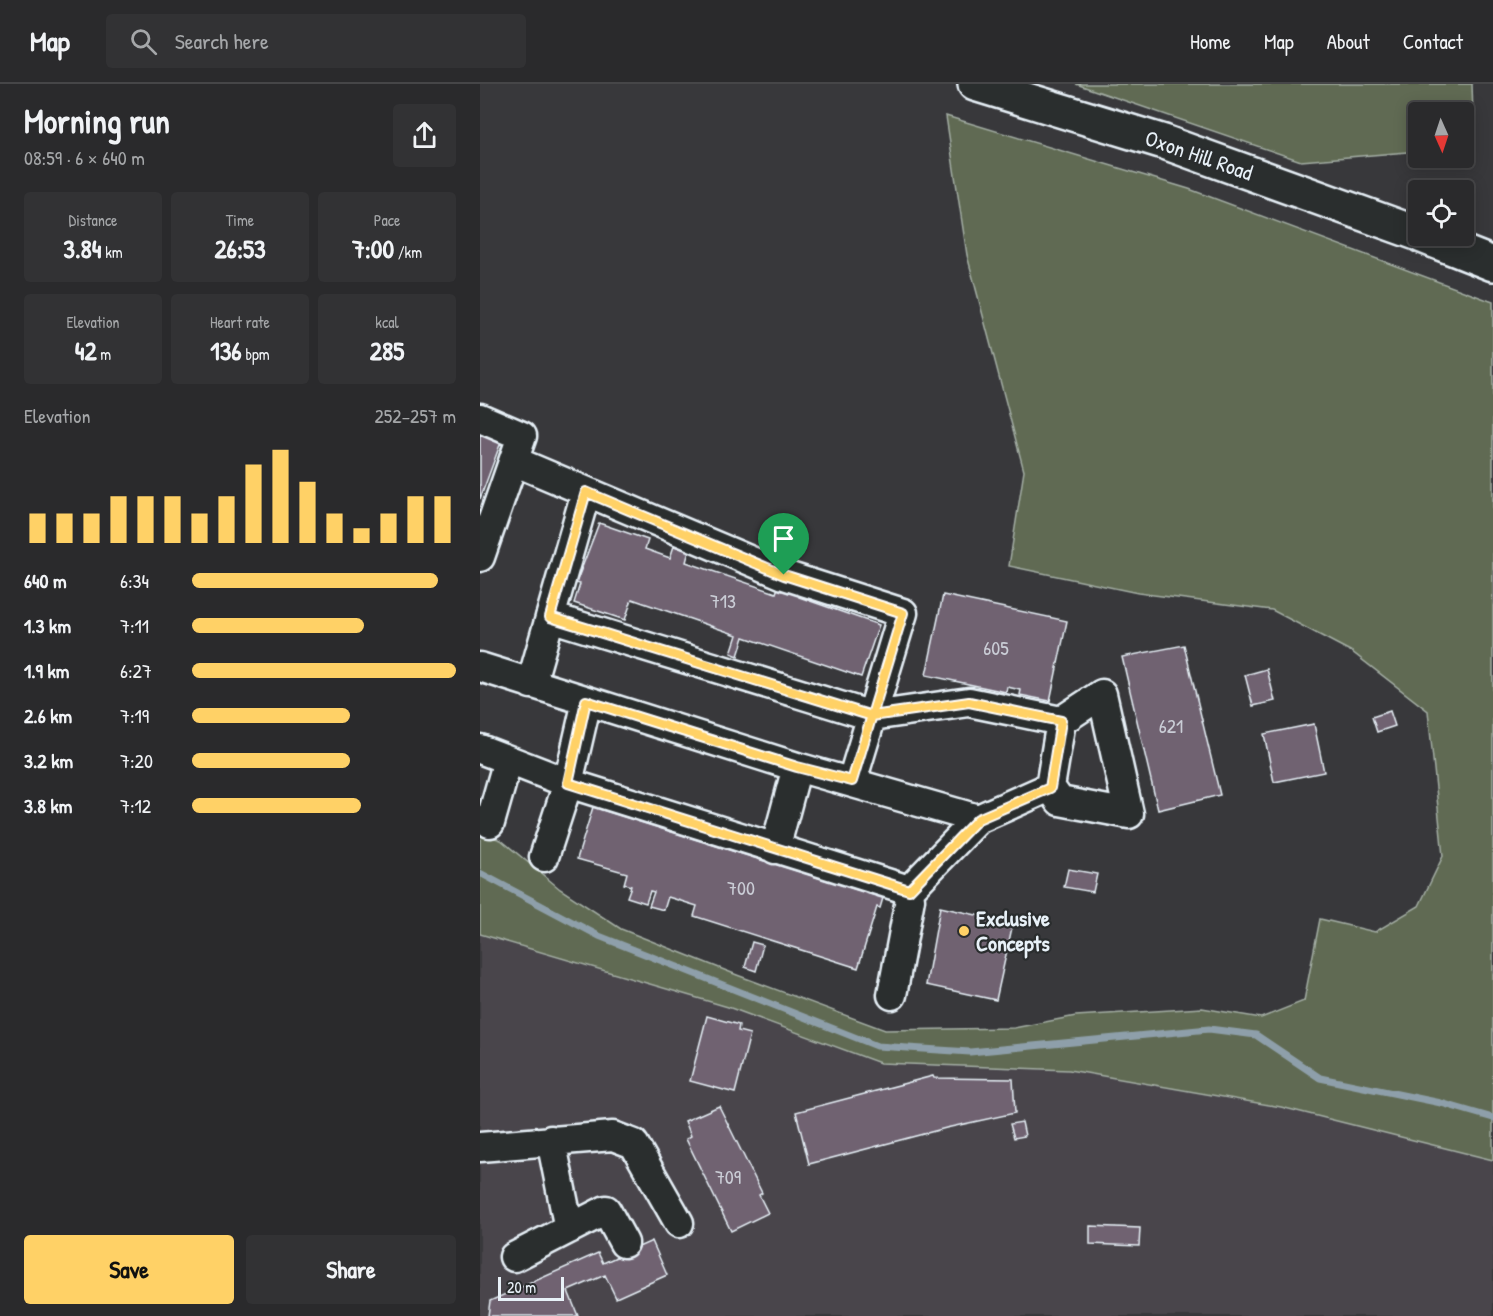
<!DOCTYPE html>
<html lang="en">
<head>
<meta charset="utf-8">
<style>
  :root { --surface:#2a2a2c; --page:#323234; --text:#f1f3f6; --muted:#a5a7a9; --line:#464648; --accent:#ffd166 }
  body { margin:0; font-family:"Patrick Hand",sans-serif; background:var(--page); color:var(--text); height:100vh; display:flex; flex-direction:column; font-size:22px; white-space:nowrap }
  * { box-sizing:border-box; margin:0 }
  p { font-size:20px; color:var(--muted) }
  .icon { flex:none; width:33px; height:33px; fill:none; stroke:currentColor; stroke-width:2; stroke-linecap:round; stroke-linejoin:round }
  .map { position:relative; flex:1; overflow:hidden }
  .sheet { display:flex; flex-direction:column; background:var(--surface); width:480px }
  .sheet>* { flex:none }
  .needle { width:39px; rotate:177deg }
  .tools { position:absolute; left:928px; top:18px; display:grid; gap:12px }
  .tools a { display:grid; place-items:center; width:66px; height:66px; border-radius:6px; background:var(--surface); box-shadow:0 3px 15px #0003,0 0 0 2px var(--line); font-size:30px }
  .scale { position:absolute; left:18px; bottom:15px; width:66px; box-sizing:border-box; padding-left:6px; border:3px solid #e8f1f8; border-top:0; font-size:16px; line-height:21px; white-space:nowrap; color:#e8f1f8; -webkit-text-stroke:4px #2a2d2e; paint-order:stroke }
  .pin { position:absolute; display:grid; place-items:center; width:51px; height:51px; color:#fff; margin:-62px -26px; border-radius:50% 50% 50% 0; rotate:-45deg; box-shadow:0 0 6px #0007 }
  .pin .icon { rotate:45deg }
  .round { display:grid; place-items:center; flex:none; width:63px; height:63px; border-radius:6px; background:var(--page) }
  .headline { display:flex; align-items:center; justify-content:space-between; height:102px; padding:0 24px }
  h1 { font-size:33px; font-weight:800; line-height:45px }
  .metrics { display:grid; grid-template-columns:repeat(3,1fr); gap:9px; height:102px; padding:6px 24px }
  .metrics div { display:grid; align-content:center; border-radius:6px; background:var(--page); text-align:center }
  .metrics b { font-size:26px; font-weight:800 }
  .metrics small { font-size:16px; font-weight:400 }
  .metrics p { font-size:16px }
  .chart { height:168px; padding:12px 24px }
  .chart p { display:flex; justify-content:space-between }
  .chart svg { width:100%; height:108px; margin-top:6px; stroke:var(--accent); stroke-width:6 }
  .cta { display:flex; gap:12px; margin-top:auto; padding:12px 24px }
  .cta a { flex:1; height:69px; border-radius:6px; background:var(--accent); color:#111; font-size:24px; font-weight:800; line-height:69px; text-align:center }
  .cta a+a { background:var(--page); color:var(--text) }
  ul { padding:0 24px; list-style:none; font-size:20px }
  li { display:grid; grid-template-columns:96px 72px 1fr; align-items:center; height:45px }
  li i { height:15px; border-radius:8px; background:var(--accent) }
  header { display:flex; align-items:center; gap:36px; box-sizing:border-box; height:84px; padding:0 30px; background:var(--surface); border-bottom:2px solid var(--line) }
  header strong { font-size:28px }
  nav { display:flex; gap:33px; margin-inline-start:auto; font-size:21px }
  .search { width:420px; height:54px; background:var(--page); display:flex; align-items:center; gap:15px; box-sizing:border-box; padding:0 21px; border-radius:6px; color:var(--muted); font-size:22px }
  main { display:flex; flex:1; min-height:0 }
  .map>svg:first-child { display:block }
</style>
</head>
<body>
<header>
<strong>Map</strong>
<div class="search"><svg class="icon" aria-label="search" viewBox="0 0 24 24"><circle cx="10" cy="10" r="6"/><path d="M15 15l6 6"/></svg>Search here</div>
<nav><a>Home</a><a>Map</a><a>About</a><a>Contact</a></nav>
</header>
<main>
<section class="sheet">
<div class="headline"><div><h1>Morning run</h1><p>08:59 · 6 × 640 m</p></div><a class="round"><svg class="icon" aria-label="share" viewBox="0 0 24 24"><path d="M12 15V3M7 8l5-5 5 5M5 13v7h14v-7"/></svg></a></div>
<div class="metrics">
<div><p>Distance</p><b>3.84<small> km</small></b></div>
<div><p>Time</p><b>26:53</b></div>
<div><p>Pace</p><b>7:00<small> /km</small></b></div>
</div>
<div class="metrics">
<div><p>Elevation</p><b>42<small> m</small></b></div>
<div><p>Heart rate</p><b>136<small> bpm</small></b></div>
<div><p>kcal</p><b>285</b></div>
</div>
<div class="chart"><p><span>Elevation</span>252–257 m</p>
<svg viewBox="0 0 160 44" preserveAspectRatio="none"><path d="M5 44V32M15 44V32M25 44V32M35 44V25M45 44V25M55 44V25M65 44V32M75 44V25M85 44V12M95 44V6M105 44V19M115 44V32M125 44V38M135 44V32M145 44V25M155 44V25"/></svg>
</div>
<ul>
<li><b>640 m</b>6:34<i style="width:93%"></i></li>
<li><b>1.3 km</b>7:11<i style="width:65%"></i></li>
<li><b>1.9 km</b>6:27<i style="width:100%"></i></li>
<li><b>2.6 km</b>7:19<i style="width:60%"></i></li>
<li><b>3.2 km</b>7:20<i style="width:60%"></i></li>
<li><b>3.8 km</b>7:12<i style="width:64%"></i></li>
</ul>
<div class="cta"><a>Save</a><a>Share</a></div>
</section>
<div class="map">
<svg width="1013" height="1232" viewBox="0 0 1013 1232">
  <rect width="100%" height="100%" fill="#38383b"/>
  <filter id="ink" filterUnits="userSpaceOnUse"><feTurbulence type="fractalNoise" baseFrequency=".0167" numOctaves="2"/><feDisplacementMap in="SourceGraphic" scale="12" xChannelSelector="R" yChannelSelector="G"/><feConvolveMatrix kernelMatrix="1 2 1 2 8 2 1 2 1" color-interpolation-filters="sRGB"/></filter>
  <g filter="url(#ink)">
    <!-- built -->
    <path fill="#48454b" d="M0,850L248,923L400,979L589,986L801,1023L1013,1076V1232H0Z"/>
    <!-- green -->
    <path fill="#606b52" stroke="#a4aea5" stroke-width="1.5" d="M596,0H992L994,63L984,64V28H939V67L821,77Z
      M466,32L709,105L1013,218V1076L801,1023L589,986L400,979L248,923L0,850V749L21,756L80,805L141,845L257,891L405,946L534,944L596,932L722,924L781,934L824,917L840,835L895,848L939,822L963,772L948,627L872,568L792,526L658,509L529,482L544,387L487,171Z"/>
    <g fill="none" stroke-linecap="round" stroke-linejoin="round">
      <!-- stream -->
      <path stroke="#8e9faa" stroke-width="7" d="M0,789L119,852L397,962L490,968L729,945L776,951L840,994L961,1019L1013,1034"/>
    </g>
    <!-- building -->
    <path fill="#6f6271" stroke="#e8f1f8" stroke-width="1.5" d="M0,350L21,358L0,415Z
      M119,439L168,456L165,465L190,474L194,462L209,467L206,478L296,509L300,498L322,505L319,513L399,541L381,593L264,553L258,572L251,569L257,551L152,515L145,536L94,519L100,500L96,499Z
      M463,511L587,537L570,617L540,611L541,606L527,603L526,608L446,591Z
      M704,561L740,711L678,726L642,573Z
      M787,585L795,617L773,622L765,591Z
      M910,627L915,642L897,648L892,633Z
      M834,640L844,688L794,698L784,650Z
      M113,723L403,814L400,824L397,823L378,884L214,832L217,822L188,813L184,826L169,822L174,808L170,807L166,819L147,813L151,802L144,800L147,789L97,775Z
      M588,785L617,790L613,808L584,803Z
      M460,823L533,839L516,916L446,901Z
      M272,858L283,861L276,887L265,883Z
      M227,932L259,941L258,947L270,950L255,1009L210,997Z
      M453,992L454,994L533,995L535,1029L466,1044L329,1080L316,1028Z
      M239,1022L282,1109L279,1111L288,1129L251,1147L206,1055L211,1052L205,1037Z
      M542,1038L545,1052L534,1054L530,1040Z
      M610,1142L660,1144L659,1162L610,1160Z
      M172,1157L187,1191L136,1214L125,1191L88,1207L98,1232H8L10,1217L118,1169L123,1179Z"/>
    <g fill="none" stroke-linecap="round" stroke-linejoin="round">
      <!-- minor casing -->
      <g stroke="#e8f1f8" stroke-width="33">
        <path id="minor" d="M0,334L42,352L0,473
          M34,377L304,491L423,529L372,697
          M0,583L317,683L498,735
          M51,600L106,408
          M0,665L88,699L429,806L498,735L570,703L581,637L489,618L392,632L70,533
          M570,703L580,717L649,730L622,610L581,637
          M10,739L28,676
          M295,765L317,683
          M64,773L88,699L107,617
          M412,911L430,815L429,806
          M71,1056L89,1145
          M0,1063L133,1052L154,1060L199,1139
          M34,1173L126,1126L144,1159"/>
      </g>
      <!-- major casing -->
      <g stroke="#e8f1f8" stroke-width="38">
        <path id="major" d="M495,0L684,58L939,150
          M942,152L1013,180"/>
      </g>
      <!-- minor -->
      <use href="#minor" stroke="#2a2d2e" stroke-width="28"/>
      <!-- major -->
      <use href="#major" stroke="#2a2d2e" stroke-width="33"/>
    </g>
  </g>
  <g fill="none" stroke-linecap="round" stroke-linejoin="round" filter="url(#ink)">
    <!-- route casing -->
    <g stroke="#fff" stroke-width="12">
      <path id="route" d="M304,491L423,529L372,697L317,683L106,617L88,699L429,806L498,735L570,704L581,637L489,618L392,632L70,533L106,408L304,491"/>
    </g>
    <!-- route -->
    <use href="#route" stroke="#ffd166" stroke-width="8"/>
  </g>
  <!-- markers -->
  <circle fill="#ffd166" stroke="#2a2d2e" stroke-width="2" cx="484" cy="847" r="6"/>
  <g text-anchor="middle" stroke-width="4.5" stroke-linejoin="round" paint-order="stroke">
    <!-- number labels -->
    <g font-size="20" fill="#cacdd6">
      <text x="243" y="524">713</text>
      <text x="516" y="571">605</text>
      <text x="691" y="649">621</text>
      <text x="261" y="811">700</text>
      <text x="248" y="1100">709</text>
    </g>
    <!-- street labels -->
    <g font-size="22" fill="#e8f1f8" stroke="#2a2d2e">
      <text transform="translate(719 71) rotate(19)" y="8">Oxon Hill Road</text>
    </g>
    <!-- poi labels -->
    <g font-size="22" font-weight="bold" fill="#e8f1f8" stroke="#2a2d2e" text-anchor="start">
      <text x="496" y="842">Exclusive<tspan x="496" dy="25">Concepts</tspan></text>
    </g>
  </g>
</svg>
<div class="tools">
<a><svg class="needle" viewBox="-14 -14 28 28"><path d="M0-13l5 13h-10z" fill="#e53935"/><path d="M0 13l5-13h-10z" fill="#a5a7a9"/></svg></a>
<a><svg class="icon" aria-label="locate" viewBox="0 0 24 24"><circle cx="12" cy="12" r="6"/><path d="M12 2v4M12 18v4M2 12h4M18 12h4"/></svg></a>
</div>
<div class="scale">20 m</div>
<div class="pin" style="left:304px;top:491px;background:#1e9e55"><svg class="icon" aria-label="arrive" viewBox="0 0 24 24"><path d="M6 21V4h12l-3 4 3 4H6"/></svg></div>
</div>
</main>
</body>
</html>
